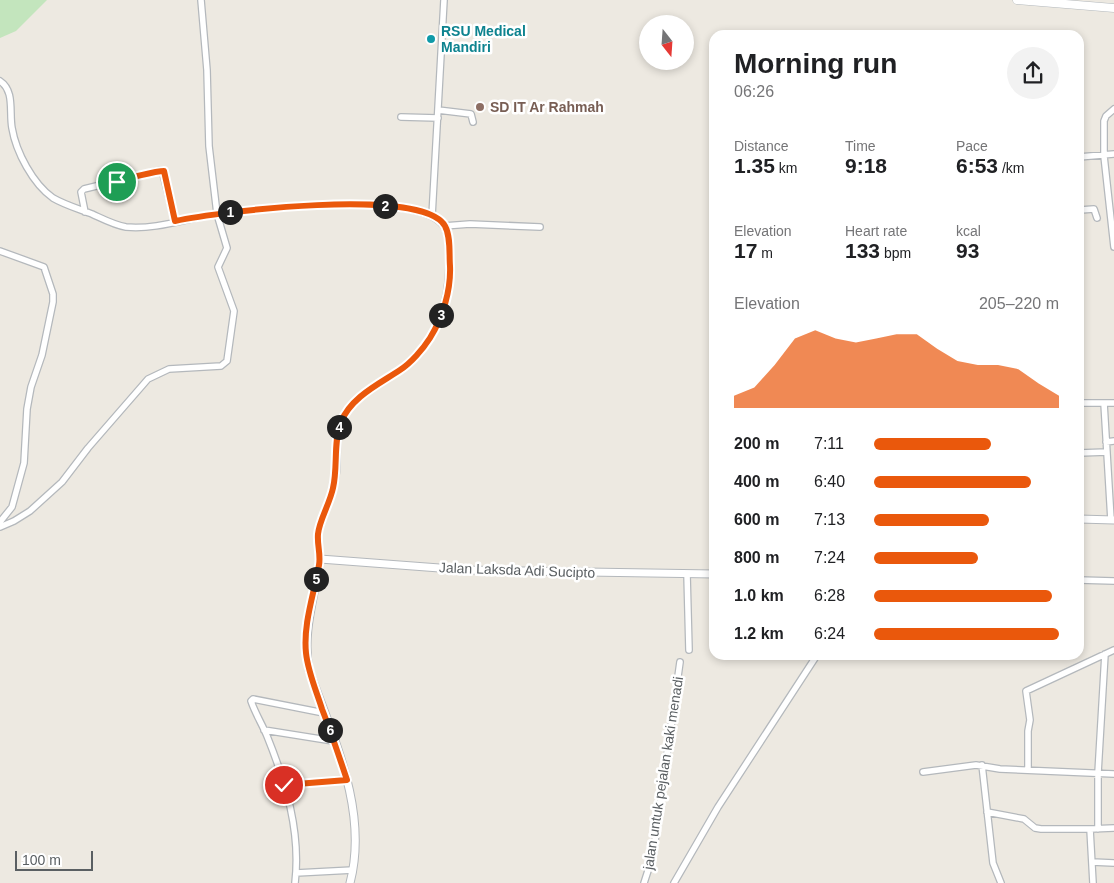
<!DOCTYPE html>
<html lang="en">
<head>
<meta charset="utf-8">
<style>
  :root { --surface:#fff; --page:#f2f2f2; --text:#202124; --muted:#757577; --accent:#ea580c }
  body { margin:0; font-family:Arial,sans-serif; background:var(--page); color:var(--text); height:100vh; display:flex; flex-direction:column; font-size:19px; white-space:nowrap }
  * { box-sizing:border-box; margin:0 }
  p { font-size:16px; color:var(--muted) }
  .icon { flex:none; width:28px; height:28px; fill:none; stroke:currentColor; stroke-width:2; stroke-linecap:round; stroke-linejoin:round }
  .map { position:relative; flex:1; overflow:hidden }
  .panel { position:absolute; left:709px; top:30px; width:375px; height:630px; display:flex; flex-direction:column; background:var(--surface); border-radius:15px; box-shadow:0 2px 8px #0003 }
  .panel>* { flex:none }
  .needle { width:32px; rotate:163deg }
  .controls { position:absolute; left:639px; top:15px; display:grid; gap:10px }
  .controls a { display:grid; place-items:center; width:55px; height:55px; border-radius:50%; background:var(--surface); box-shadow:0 2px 8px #0003; font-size:25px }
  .scale { position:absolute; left:15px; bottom:12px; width:78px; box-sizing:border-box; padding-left:5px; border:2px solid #5a5f62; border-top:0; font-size:14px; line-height:18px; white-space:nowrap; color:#5a5f62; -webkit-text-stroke:4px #fff; paint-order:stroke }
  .pin { position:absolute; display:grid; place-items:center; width:42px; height:42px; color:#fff; margin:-21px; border:2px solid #fff; border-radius:50%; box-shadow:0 1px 5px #0007 }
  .km { position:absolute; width:25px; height:25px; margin:-12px; border-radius:50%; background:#222; color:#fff; font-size:14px; line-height:25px; text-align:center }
  .round { display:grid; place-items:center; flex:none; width:52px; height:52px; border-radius:26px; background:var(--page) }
  .overview { display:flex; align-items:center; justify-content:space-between; height:85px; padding:0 25px }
  h1 { font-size:28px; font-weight:600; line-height:38px }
  .figures { display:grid; grid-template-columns:repeat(3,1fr); gap:8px; height:85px; padding:5px 25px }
  .figures div { display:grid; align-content:center }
  .figures b { font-size:21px; font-weight:600 }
  .figures small { font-size:14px; font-weight:400 }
  .figures p { font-size:14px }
  .chart { height:140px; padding:10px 25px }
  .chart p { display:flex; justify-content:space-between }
  .chart svg { width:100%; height:90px; margin-top:5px; fill:var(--accent); opacity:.7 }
  ul { padding:0 25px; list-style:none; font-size:16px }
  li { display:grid; grid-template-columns:80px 60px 1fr; align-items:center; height:38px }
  li i { height:12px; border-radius:6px; background:var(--accent) }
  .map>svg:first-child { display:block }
</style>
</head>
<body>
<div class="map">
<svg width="1114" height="883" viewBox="0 0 1114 883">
  <rect width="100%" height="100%" fill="#ede9e1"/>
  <!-- green -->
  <path fill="#c3e5bd" d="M0,0H47L16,31L0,38Z"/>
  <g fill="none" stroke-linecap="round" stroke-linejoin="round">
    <!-- minor casing -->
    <g stroke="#b4b8bc" stroke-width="8">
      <path id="minor" d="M0,81C15,91 9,112 12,128C16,152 33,184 53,198C65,205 79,209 92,214C103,219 114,225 126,227C156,230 188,218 217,214C260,208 416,191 443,225C449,232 449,247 449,256C451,298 437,345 400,370C381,383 361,392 346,412C333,430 339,454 336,475C333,495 324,513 318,532C316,540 320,551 320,559
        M1114,109L1106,116L1104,121V156L1114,247
        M438,110L471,114L473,122
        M401,117L438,118
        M1079,157L1114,154
        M1079,197V211
        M1080,210L1094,209L1097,218
        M85,212L81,192L84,189L162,170L175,221
        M432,216L444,0
        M444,226L470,224L540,227
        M0,251L44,267L53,294V302L42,355L31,387L27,409L24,463L12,507L0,522
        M1079,403H1114
        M1104,403L1111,520
        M1106,442L1114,441
        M1079,453L1107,452
        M0,527L14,521L30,511L62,482L88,448L148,379L169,369L221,366L227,361L234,311L218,267L227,248L217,214L209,146L207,70L201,0
        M687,574L689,650
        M1079,580L1114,581
        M264,730L333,741
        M982,765L993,863L1001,883
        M1028,769V731L1030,720L1026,691L1114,650
        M923,772L976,765L1000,769L1114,774
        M284,785L347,780
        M987,812L1024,819L1035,828L1041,829H1090
        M1098,829V773L1105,654
        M1092,862L1114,863
        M296,873L353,870
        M295,883C301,832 286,783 267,736C262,724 255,713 251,701L253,699L324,713
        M644,883L653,855L680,662
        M674,883L718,807L817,655
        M1093,883L1090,829L1114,828"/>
    </g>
    <!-- tertiary casing -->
    <g stroke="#b4b8bc" stroke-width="9">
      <path id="tertiary" d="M1079,519L1114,520
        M350,883C369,811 333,737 309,670C302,631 315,597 320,559L466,570L714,574"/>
    </g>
    <!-- secondary casing -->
    <g stroke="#b3b8bc" stroke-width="9">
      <path id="secondary" d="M1017,0L1114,8"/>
    </g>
    <!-- minor -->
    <use href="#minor" stroke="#fff" stroke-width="5.5"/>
    <!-- tertiary -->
    <use href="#tertiary" stroke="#fff" stroke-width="7"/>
    <!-- secondary -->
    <use href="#secondary" stroke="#fff" stroke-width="8"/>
  </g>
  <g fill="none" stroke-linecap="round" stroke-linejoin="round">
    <!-- route casing -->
    <g stroke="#fff" stroke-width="10">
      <path id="route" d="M117,182C123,179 157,171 164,171L175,221C217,212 422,186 445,226C451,237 449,254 450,266C451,290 443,317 430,338C423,349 411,363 400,370C379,384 351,397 341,422C333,442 338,467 333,488C330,503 319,521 318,534C317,545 321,555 319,565C314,594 303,624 306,653C308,672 316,690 322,709C331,732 339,756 347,780L284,785"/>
    </g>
    <!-- route -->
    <use href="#route" stroke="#ea580c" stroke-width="6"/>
  </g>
  <!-- markers -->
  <circle fill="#0f9aa8" stroke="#fff" stroke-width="2" cx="431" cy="39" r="5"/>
  <circle fill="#8d6e63" stroke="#fff" stroke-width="2" cx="480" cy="107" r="5"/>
  <g text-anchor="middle" stroke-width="5" stroke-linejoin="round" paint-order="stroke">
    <!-- culture labels -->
    <g font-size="14" font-weight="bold" fill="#0d838f" stroke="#fff" text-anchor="start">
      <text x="441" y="36">RSU Medical<tspan x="441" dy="16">Mandiri</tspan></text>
    </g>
    <!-- education labels -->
    <g font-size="14" font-weight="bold" fill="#785e54" stroke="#fff" text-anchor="start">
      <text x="490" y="112">SD IT Ar Rahmah</text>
    </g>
    <!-- street labels -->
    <g font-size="14" fill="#5a5f62" stroke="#fff">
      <text transform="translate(517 570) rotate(2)" y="5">Jalan Laksda Adi Sucipto</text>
      <text transform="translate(663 773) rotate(-81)" y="5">jalan untuk pejalan kaki menadi</text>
    </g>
  </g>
</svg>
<div class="controls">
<a><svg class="needle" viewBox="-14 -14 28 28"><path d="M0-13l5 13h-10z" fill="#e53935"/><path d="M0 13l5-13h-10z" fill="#757577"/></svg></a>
</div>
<div class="scale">100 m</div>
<div class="pin" style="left:117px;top:182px;background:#1e9e55"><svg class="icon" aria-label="arrive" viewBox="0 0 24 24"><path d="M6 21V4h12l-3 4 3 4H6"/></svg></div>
<div class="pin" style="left:284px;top:785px;background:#d93025"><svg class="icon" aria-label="check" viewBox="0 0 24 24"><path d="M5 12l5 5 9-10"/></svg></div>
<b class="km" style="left:230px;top:212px">1</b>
<b class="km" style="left:385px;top:206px">2</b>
<b class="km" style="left:441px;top:315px">3</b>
<b class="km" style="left:339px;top:427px">4</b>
<b class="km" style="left:316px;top:579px">5</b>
<b class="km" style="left:330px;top:730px">6</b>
<section class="panel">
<div class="overview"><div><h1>Morning run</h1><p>06:26</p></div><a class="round"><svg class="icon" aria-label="share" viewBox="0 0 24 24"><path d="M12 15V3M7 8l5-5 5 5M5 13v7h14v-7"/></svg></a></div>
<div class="figures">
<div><p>Distance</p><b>1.35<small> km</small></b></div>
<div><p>Time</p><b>9:18</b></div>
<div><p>Pace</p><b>6:53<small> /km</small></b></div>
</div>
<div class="figures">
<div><p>Elevation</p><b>17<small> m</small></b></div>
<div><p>Heart rate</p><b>133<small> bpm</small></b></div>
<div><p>kcal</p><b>93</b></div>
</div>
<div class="chart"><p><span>Elevation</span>205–220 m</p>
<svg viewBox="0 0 160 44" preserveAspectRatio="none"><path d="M0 44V38L10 34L20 23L30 10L40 6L50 10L60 12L70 10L80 8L90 8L100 15L110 21L120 23L130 23L140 25L150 32L160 38V44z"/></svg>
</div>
<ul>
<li><b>200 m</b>7:11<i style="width:63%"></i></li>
<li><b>400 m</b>6:40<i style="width:85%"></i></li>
<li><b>600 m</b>7:13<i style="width:62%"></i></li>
<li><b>800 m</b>7:24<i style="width:56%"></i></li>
<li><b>1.0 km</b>6:28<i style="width:96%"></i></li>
<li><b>1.2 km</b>6:24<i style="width:100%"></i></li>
</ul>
</section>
</div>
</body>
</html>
